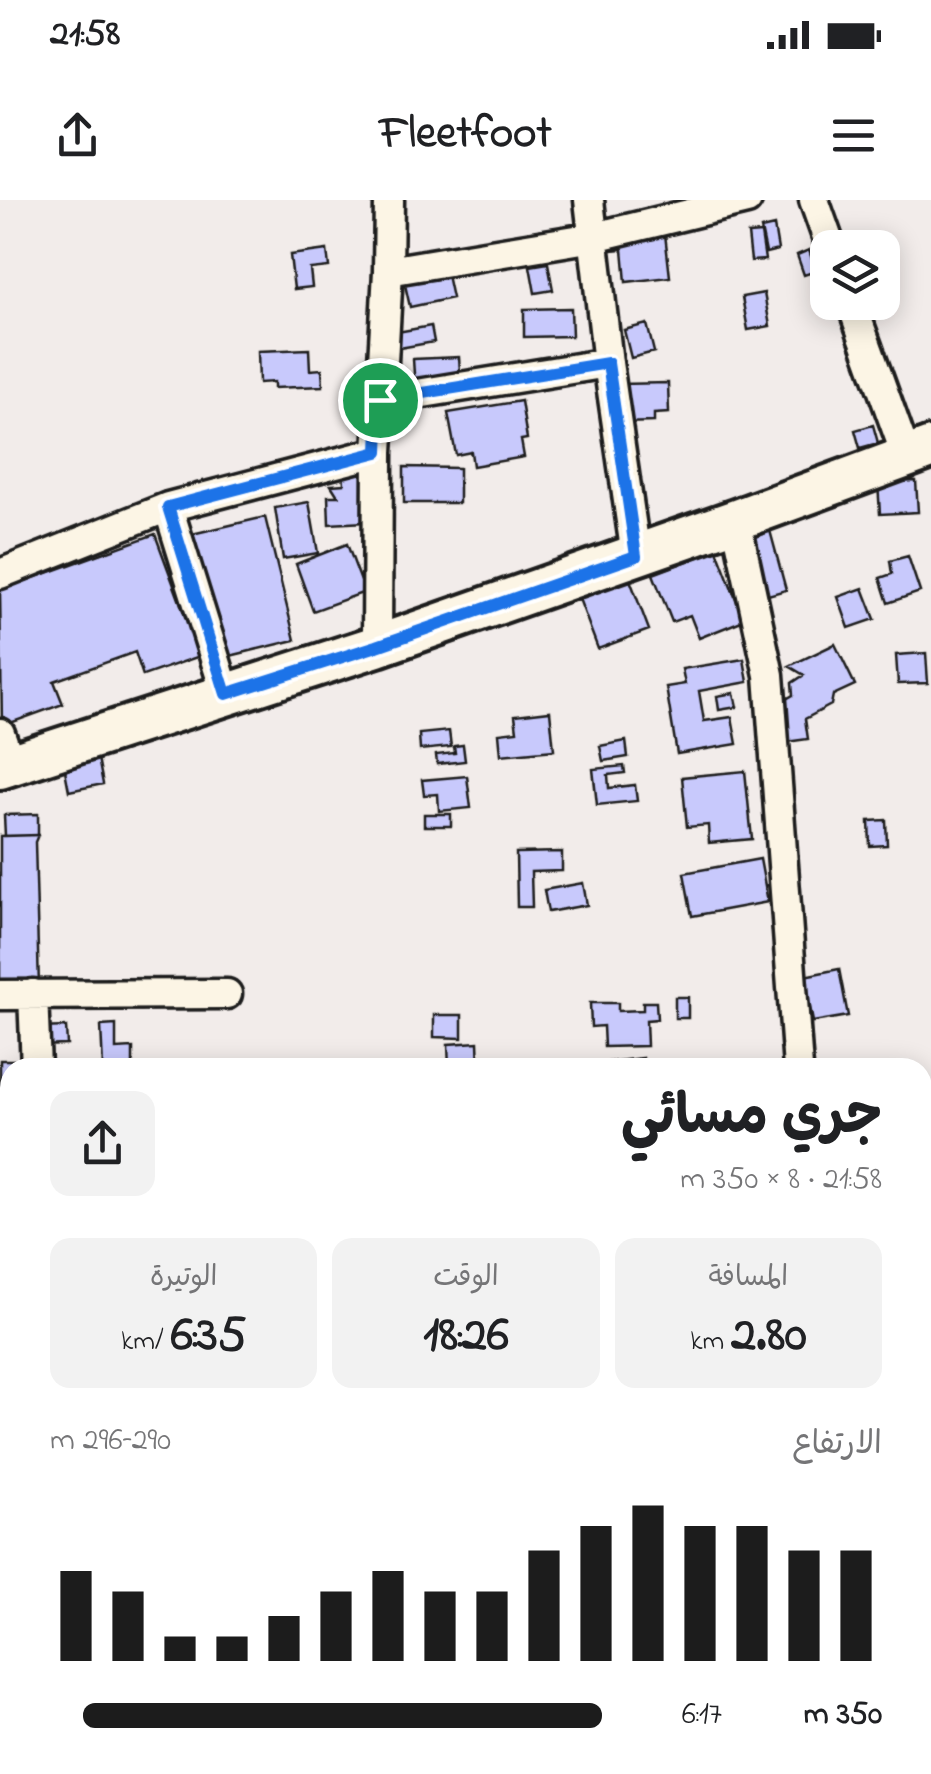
<!DOCTYPE html>
<html lang="ar">
<head>
<meta charset="utf-8">
<style>
  :root { --surface:#fff; --page:#f2f2f2; --text:#202124; --muted:#757577; --accent:#1c1c1c }
  body { margin:0; font-family:"Indie Flower","Playpen Sans Arabic",sans-serif; background:var(--page); color:var(--text); direction:rtl; height:100vh; display:flex; flex-direction:column; font-size:38px; white-space:nowrap }
  * { box-sizing:border-box; margin:0 }
  p { font-size:32px; color:var(--muted) }
  .icon { flex:none; width:55px; height:55px; fill:none; stroke:currentColor; stroke-width:2; stroke-linecap:round; stroke-linejoin:round }
  .map { position:relative; flex:1; overflow:hidden; direction:ltr }
  .drawer { position:absolute; left:0px; top:858px; width:932px; height:718px; display:flex; flex-direction:column; background:var(--surface); border-radius:30px 30px 0 0; box-shadow:0 5px 25px #0003; direction:rtl }
  .drawer>* { flex:none }
  .fabs { position:absolute; left:810px; top:30px; display:grid; gap:20px }
  .fabs a { display:grid; place-items:center; width:90px; height:90px; border-radius:20px; background:var(--surface); box-shadow:0 5px 25px #0003; font-size:50px }
  .pin { position:absolute; display:grid; place-items:center; width:85px; height:85px; color:#fff; margin:-42px; border:5px solid #fff; border-radius:50%; box-shadow:0 2px 10px #0007 }
  .round { display:grid; place-items:center; flex:none; width:105px; height:105px; border-radius:20px; background:var(--page) }
  .overview { display:flex; align-items:center; justify-content:space-between; height:170px; padding:0 50px }
  h1 { font-size:55px; font-weight:700; line-height:75px }
  .stats { display:grid; grid-template-columns:repeat(3,1fr); gap:15px; height:170px; padding:10px 50px }
  .stats div { display:grid; align-content:center; border-radius:20px; background:var(--page); text-align:center }
  .stats b { font-size:50px; font-weight:700 }
  .stats small { font-size:28px; font-weight:400 }
  .stats p { font-size:28px }
  .chart { height:280px; padding:20px 50px }
  .chart p { display:flex; justify-content:space-between }
  .chart svg { width:100%; height:180px; margin-top:10px; stroke:var(--accent); stroke-width:6 }
  ul { padding:0 50px; list-style:none; font-size:32px }
  li { display:grid; grid-template-columns:160px 120px 1fr; align-items:center; height:75px }
  li i { height:25px; border-radius:12px; background:var(--accent) }
  .status { display:flex; justify-content:space-between; align-items:center; height:70px; padding:0 50px; background:var(--surface); direction:ltr }
  .status svg { height:28px; fill:currentColor }
  header { display:flex; justify-content:space-between; align-items:center; height:130px; padding:0 50px; background:var(--surface); font-size:45px; font-weight:700 }
  .map>svg:first-child { display:block }
</style>
</head>
<body>
<div class="status"><b>21:58</b><svg viewBox="0 0 49 12"><path d="M0 12V9h3v3zM5 12V6h3v6zM10 12V3h3v9zM15 12V0h3v12zM26 1h20v11H26zM47 4h2v5h-2z"/></svg></div>
<header><svg class="icon" aria-label="menu" viewBox="0 0 24 24"><path d="M4 6h16M4 12h16M4 18h16"/></svg>Fleetfoot<svg class="icon" aria-label="share" viewBox="0 0 24 24"><path d="M12 15V3M7 8l5-5 5 5M5 13v7h14v-7"/></svg></header>
<div class="map">
<svg width="931" height="1574" viewBox="0 0 931 1574">
  <rect width="100%" height="100%" fill="#f2ecea"/>
  <filter id="ink" filterUnits="userSpaceOnUse"><feTurbulence type="fractalNoise" baseFrequency=".01" numOctaves="2"/><feDisplacementMap in="SourceGraphic" scale="20" xChannelSelector="R" yChannelSelector="G"/><feConvolveMatrix kernelMatrix="1 2 1 2 8 2 1 2 1" color-interpolation-filters="sRGB"/></filter>
  <g filter="url(#ink)">
    <!-- building -->
    <path fill="#c8c9fc" stroke="#1c1c1c" stroke-width="2.5" d="M640,22L642,37L665,34L670,77L626,82L623,49L600,51Z
      M774,26L778,50L766,53L761,29Z
      M761,33L765,60L751,61L748,34Z
      M327,50L329,67L310,69L312,87L294,89L290,55Z
      M809,50L816,71L804,75L797,55Z
      M548,63L553,90L535,93L530,66Z
      M447,75L452,98L410,107L404,80Z
      M764,93L770,126L748,130L742,97Z
      M571,108L572,136L524,137V109Z
      M647,124L654,152L631,158L624,130Z
      M431,126L434,142L388,150L386,134Z
      M309,149L310,170L322,169L323,186L274,188V182L259,183L258,151Z
      M459,157L461,188L415,190L413,159Z
      M668,183L669,213L654,214V222L621,223L619,184Z
      M521,201L527,239L521,240L524,257L473,266L471,252L456,255L448,213Z
      M873,225L878,243L860,248L855,230Z
      M404,267L459,268V303H404Z
      M343,269H364L366,322L329,324L328,296H338L331,285L344,284Z
      M916,281L918,312L880,314L878,283Z
      M309,302L318,353L283,359L275,308Z
      M265,317L295,440L222,458L192,334Z
      M768,323L786,390L761,397L743,329Z
      M155,334L200,456L143,476L135,452L54,481L63,504L2,526L0,390Z
      M347,344L365,392L313,411L296,364Z
      M717,350L744,420L699,438L690,415L672,422L653,374Z
      M908,356L920,392L888,403L880,378L892,374L890,361Z
      M629,377L649,430L598,449L578,396Z
      M863,388L875,419L849,428L838,397Z
      M835,444L855,485L833,495L831,505L805,519L808,539L786,542L781,502L793,495L792,483L804,475L789,466Z
      M926,453L928,483L898,484L896,455Z
      M744,459L748,482L699,491L704,521L732,517L737,544L677,554L666,487L685,484L682,469Z
      M734,493L737,507L719,510L717,496Z
      M550,511L554,550L501,555L499,533L517,531L515,515Z
      M449,531L451,547L420,550L419,534Z
      M626,541L628,557L603,561L600,546Z
      M463,545L465,561L437,564L436,555L455,553L454,546Z
      M98,558L103,584L69,591L64,565Z
      M624,566L625,573L608,575L609,588L635,585L637,601L597,605L593,569Z
      M745,571L752,639L709,643L708,625L687,627L682,577Z
      M467,576L471,608L439,611L438,594L424,595L422,580Z
      M38,614V635L5,636L4,615Z
      M424,614H451V626H424Z
      M886,620L887,645L870,646L869,621Z
      M38,635L35,642L39,787L0,788V636Z
      M562,652V671L531,672L532,707H517L516,653Z
      M760,659L768,702L692,716L684,673Z
      M583,683L587,705L548,712L544,690Z
      M839,769L848,816L813,822L804,776Z
      M675,797H688V818H675Z
      M643,802H656L657,819L646,820L647,846L604,847L603,826L591,827L590,803H618V811L643,810Z
      M434,815H462V838L434,837Z
      M116,825V849L133,848V868H103L101,826Z
      M66,827L67,845L39,846L38,828Z
      M478,842L479,868H449L448,844Z
      M643,858L644,868H600V863Z
      M0,860H13L10,888H0Z
      M931,1414V1452H922V1415Z
      M160,1565H192L187,1574H155Z"/>
    <g fill="none" stroke-linecap="round" stroke-linejoin="round">
      <!-- street casing -->
      <g stroke="#1c1c1c" stroke-width="35">
        <path id="street" d="M589,0L608,163L636,356
          M814,0L831,48
          M388,71L594,37L747,0
          M851,102L906,255
          M380,200L608,163
          M168,307L226,494
          M736,320L769,475L798,868
          M0,374L168,307L378,252
          M377,446L378,252L388,71L389,0
          M0,533L11,565
          M33,794L36,868
          M0,795L227,794
          M0,1046H10
          M0,1254L10,1255
          M922,1257H931
          M0,1289H10"/>
      </g>
      <!-- secondary casing -->
      <g stroke="#1c1c1c" stroke-width="48">
        <path id="secondary" d="M0,568L377,446L736,320L931,248"/>
      </g>
      <!-- street -->
      <use href="#street" stroke="#fcf5e5" stroke-width="28"/>
      <!-- secondary -->
      <use href="#secondary" stroke="#fcf5e5" stroke-width="40"/>
    </g>
  </g>
  <g fill="none" stroke-linecap="round" stroke-linejoin="round" filter="url(#ink)">
    <!-- route casing -->
    <g stroke="#fff" stroke-width="20">
      <path id="route" d="M608,163L636,356L377,446L226,494L168,307L378,252L380,200Z"/>
    </g>
    <!-- route -->
    <use href="#route" stroke="#1a73e8" stroke-width="12"/>
  </g>
</svg>
<div class="fabs">
<a><svg class="icon" aria-label="layers" viewBox="0 0 24 24"><path d="M12 4l9 5-9 5-9-5zM3 14l9 5 9-5"/></svg></a>
</div>
<div class="pin" style="left:380px;top:200px;background:#1e9e55"><svg class="icon" aria-label="arrive" viewBox="0 0 24 24"><path d="M6 21V4h12l-3 4 3 4H6"/></svg></div>
<section class="drawer">
<div class="overview"><div><h1>جري مسائي</h1><p>21:58 · 8 × 350 m</p></div><a class="round"><svg class="icon" aria-label="share" viewBox="0 0 24 24"><path d="M12 15V3M7 8l5-5 5 5M5 13v7h14v-7"/></svg></a></div>
<div class="stats">
<div><p>المسافة</p><b>2.80<small> km</small></b></div>
<div><p>الوقت</p><b>18:26</b></div>
<div><p>الوتيرة</p><b>6:35<small> /km</small></b></div>
</div>
<div class="chart"><p><span>الارتفاع</span>290–296 m</p>
<svg viewBox="0 0 160 44" preserveAspectRatio="none"><path d="M5 44V22M15 44V27M25 44V38M35 44V38M45 44V33M55 44V27M65 44V22M75 44V27M85 44V27M95 44V17M105 44V11M115 44V6M125 44V11M135 44V11M145 44V17M155 44V17"/></svg>
</div>
<ul>
<li><b>350 m</b>6:17<i style="width:94%"></i></li>
</ul>
</section>
</div>
</body>
</html>
